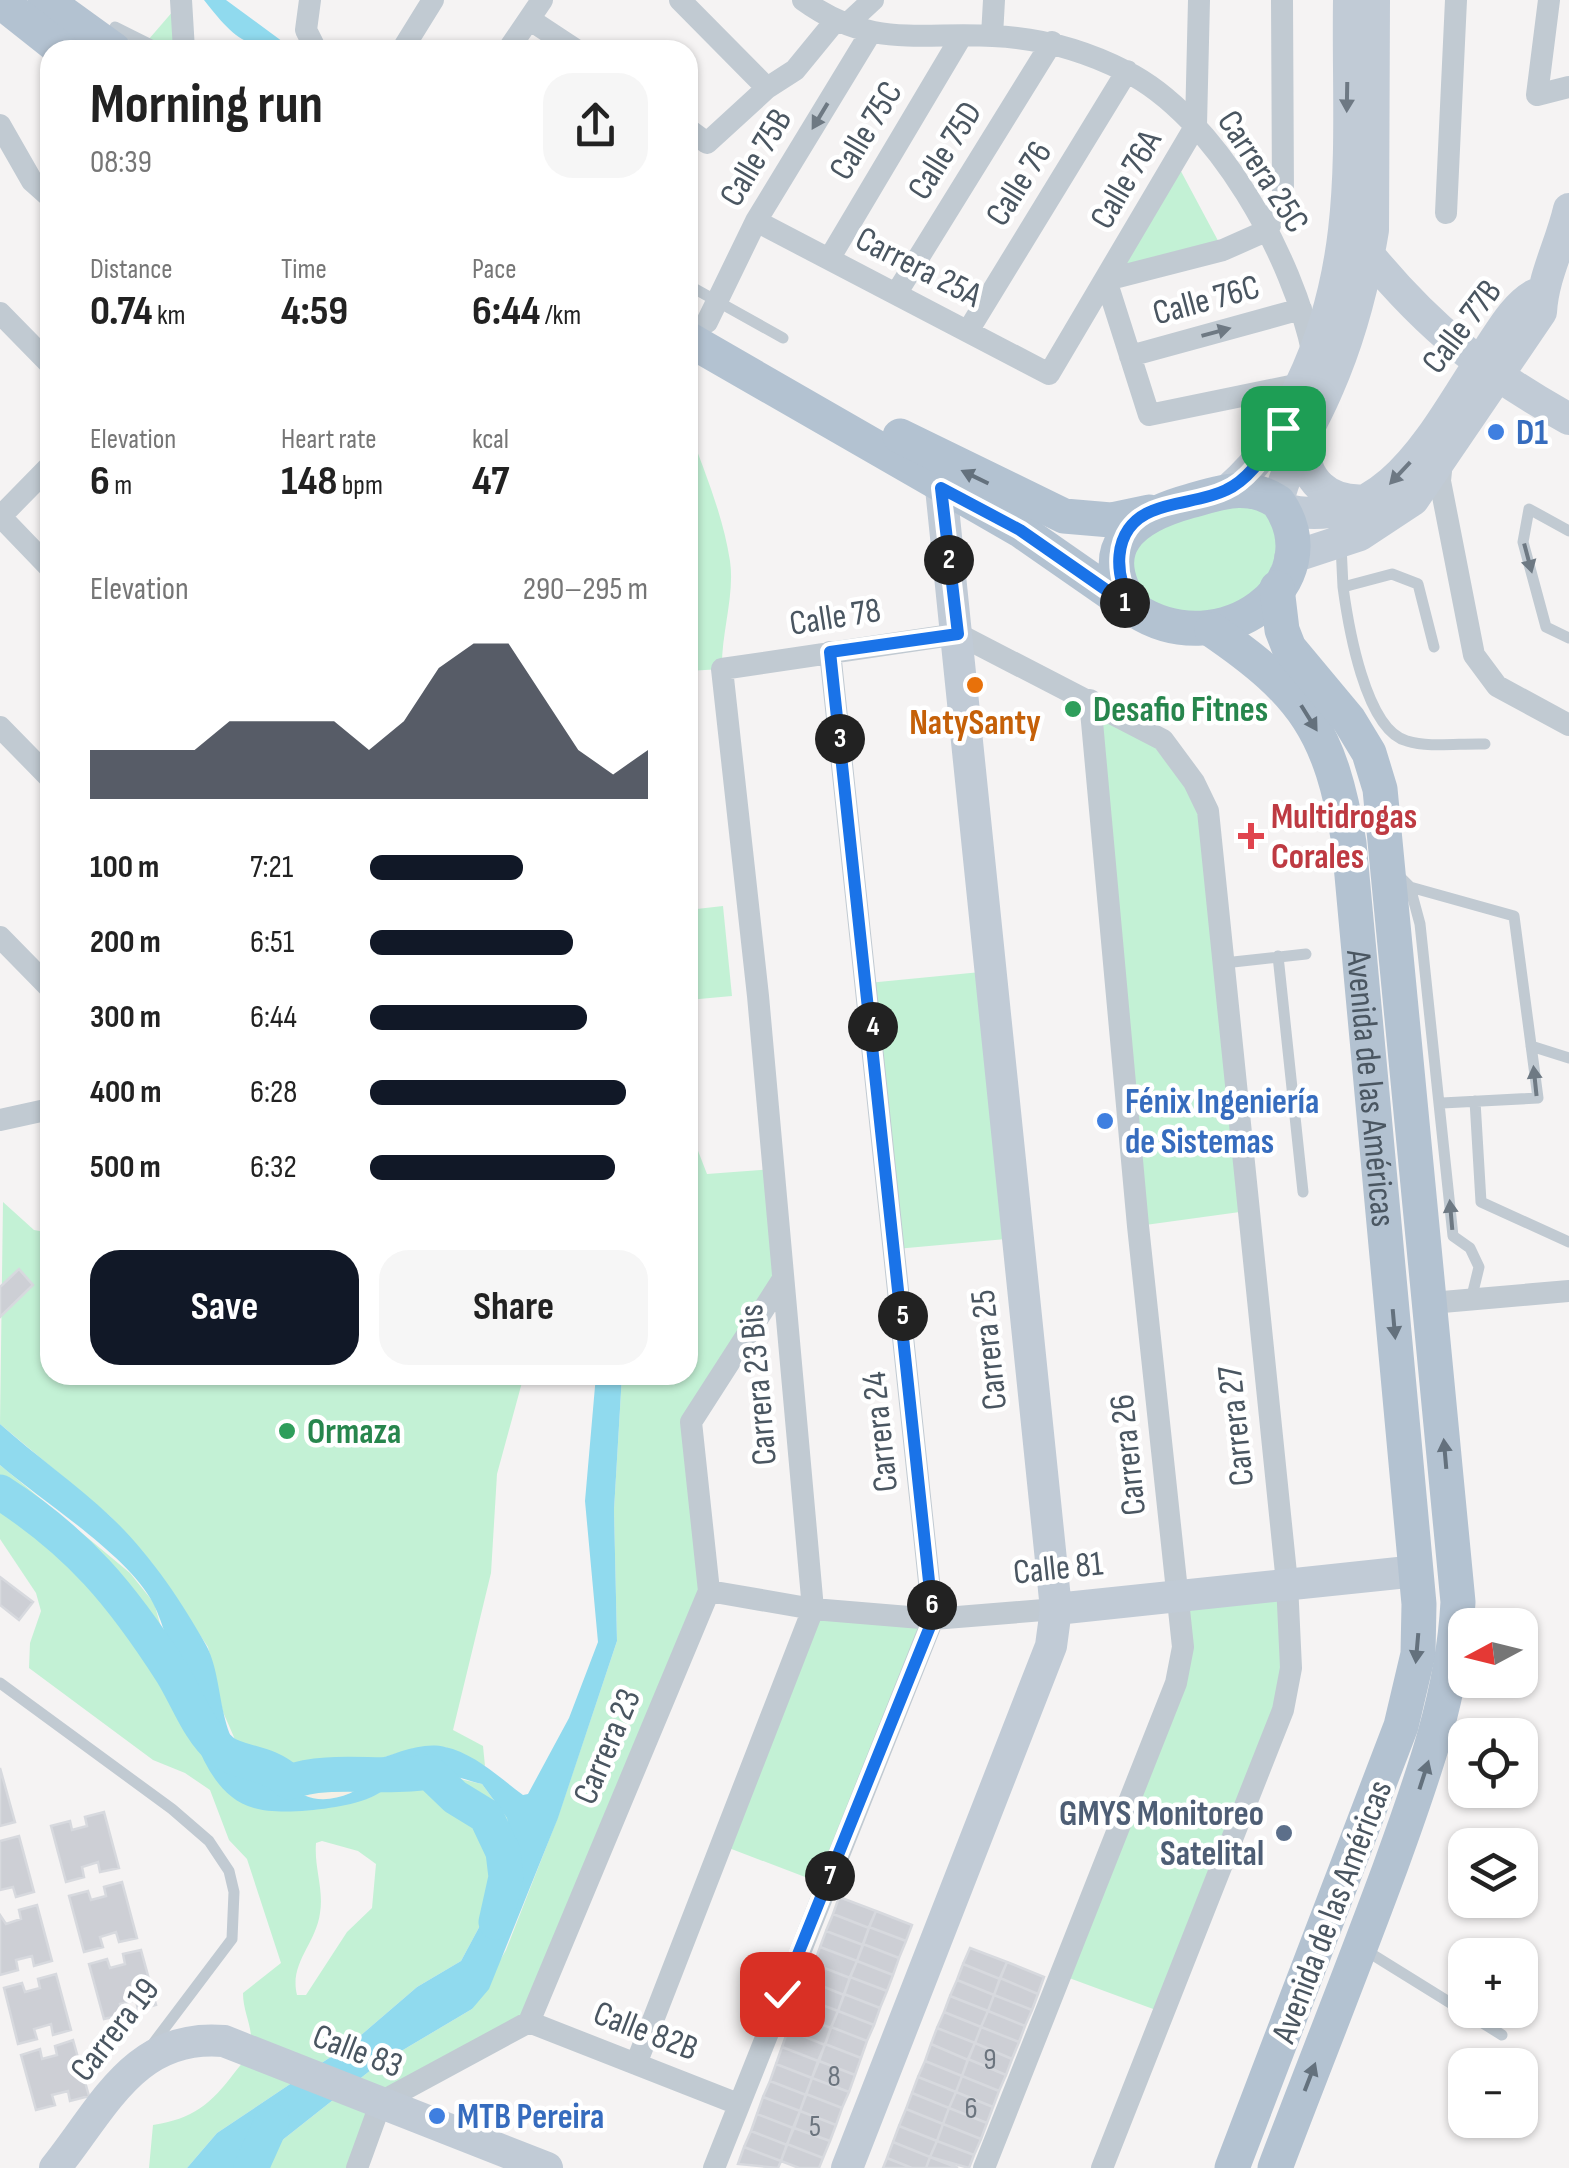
<!DOCTYPE html>
<html lang="en">
<head>
<meta charset="utf-8">
<style>
  :root { --surface:#fff; --page:#f6f6f6; --text:#222; --muted:#767676; --accent:#111827 }
  body { margin:0; font-family:"Sofia Sans Condensed",sans-serif; background:var(--page); color:var(--text); height:100vh; display:flex; flex-direction:column; font-size:38px; white-space:nowrap }
  * { box-sizing:border-box; margin:0 }
  p { font-size:32px; color:var(--muted) }
  .icon { flex:none; width:55px; height:55px; fill:none; stroke:currentColor; stroke-width:2; stroke-linecap:round; stroke-linejoin:round }
  .map { position:relative; flex:1; overflow:hidden }
  .panel { position:absolute; left:40px; top:40px; width:658px; height:1345px; display:flex; flex-direction:column; background:var(--surface); border-radius:30px; box-shadow:0 2px 8px #0004 }
  .panel>* { flex:none }
  .needle { width:65px; rotate:263deg }
  .tools { position:absolute; left:1448px; top:1608px; display:grid; gap:20px }
  .tools a { display:grid; place-items:center; width:90px; height:90px; border-radius:20px; background:var(--surface); box-shadow:0 2px 8px #0004; font-size:50px }
  .pin { position:absolute; display:grid; place-items:center; width:85px; height:85px; color:#fff; margin:-42px; border-radius:20px; box-shadow:0 5px 15px #0006 }
  .km { position:absolute; width:50px; height:50px; margin:-25px; border-radius:50%; background:#222; color:#fff; font-size:28px; line-height:50px; text-align:center }
  .round { display:grid; place-items:center; flex:none; width:105px; height:105px; border-radius:30px; background:var(--page) }
  .head { display:flex; align-items:center; justify-content:space-between; height:170px; padding:0 50px }
  h1 { font-size:55px; font-weight:700; line-height:75px }
  .figures { display:grid; grid-template-columns:repeat(3,1fr); gap:15px; height:170px; padding:10px 50px }
  .figures div { display:grid; align-content:center }
  .figures b { font-size:42px; font-weight:700 }
  .figures small { font-size:28px; font-weight:400 }
  .figures p { font-size:28px }
  .chart { height:280px; padding:20px 50px }
  .chart p { display:flex; justify-content:space-between }
  .chart svg { width:100%; height:180px; margin-top:10px; fill:var(--accent); opacity:.7 }
  .button { display:flex; gap:20px; margin-top:auto; padding:20px 50px }
  .button a { flex:1; height:115px; border-radius:30px; background:var(--accent); color:#fff; font-size:40px; font-weight:700; line-height:115px; text-align:center }
  .button a+a { background:var(--page); color:var(--text) }
  ul { padding:0 50px; list-style:none; font-size:32px }
  li { display:grid; grid-template-columns:160px 120px 1fr; align-items:center; height:75px }
  li i { height:25px; border-radius:12px; background:var(--accent) }
  .map>svg:first-child { display:block }
</style>
</head>
<body>
<div class="map">
<svg width="1569" height="2168" viewBox="0 0 1569 2168">
  <rect width="100%" height="100%" fill="#f5f3f3"/>
  <!-- green -->
  <path fill="#c3f1d5" fill-rule="evenodd" d="M174,10L175,50L149,39Z
    M1176,162L1223,250L1106,280Z
    M688,427C704,470 723,515 730,561C735,595 721,634 722,669L688,671Z
    M1228,490L1288,520L1256,612L1146,617L1123,540Z
    M1090,700L1163,740L1194,782L1247,1211L1138,1226Z
    M723,906L732,996L688,1000V910Z
    M991,971L1017,1238L896,1249L868,983Z
    M688,1125L707,1174L773,1169L783,1279L691,1422L709,1591L529,2022L381,2102L357,2168H247L376,2066L472,2009L506,1950L558,1817L617,1641L614,1510L622,1375H688Z
    M3,1202L34,1230L50,1233V1375H524L497,1474L491,1573L453,1730L483,1746L485,1766L445,1747L415,1748L368,1762L305,1771L256,1766L240,1751L223,1712L208,1647L151,1562L111,1517L0,1424Z
    M0,1465L130,1573L154,1603L194,1741L274,1811L325,1808L369,1798L411,1775L429,1772L482,1784L507,1818L512,1854L506,1877L461,1961L417,1987L353,2042L217,2133L187,2168H149L153,2125C193,2119 211,2104 235,2072C241,2064 250,2056 251,2046C253,2026 243,2013 243,1993L281,1963L247,1859L229,1840L210,1790L185,1773L153,1760L29,1668L30,1643L41,1611L36,1593L0,1539ZM322,1841L358,1851L376,1864L372,1908L347,1932L306,1995H297C289,1963 316,1944 320,1913C324,1889 314,1868 316,1843Z
    M1287,1583L1291,1668L1164,2013L1061,1975L1176,1683L1177,1594Z
    M813,1609L933,1619L826,1885L721,1845Z"/>
  <!-- sand -->
  <path fill="#f5f0e5" d="M350,1775L375,1778C350,1798 310,1812 289,1782L293,1778Z"/>
  <!-- water -->
  <path fill="#90daee" fill-rule="evenodd" d="M204,0H226L294,50C246,50 233,37 204,0Z
    M596,1375H622L614,1510L617,1641L558,1818L489,1989L472,2009L376,2066L247,2168H187L217,2133L353,2042L417,1987L461,1961L506,1877L512,1854L507,1818L482,1784C465,1780 446,1772 430,1772C406,1772 387,1791 367,1799C341,1809 280,1816 254,1808C184,1789 182,1658 153,1603C128,1555 43,1502 0,1465V1424C36,1456 76,1484 111,1517C148,1552 181,1600 206,1645C225,1679 216,1740 252,1763C281,1782 340,1769 371,1761C394,1755 421,1741 445,1747C474,1753 500,1778 523,1795L528,1794L569,1718L598,1642L585,1501ZM350,1775L373,1778C351,1799 309,1811 289,1782Z"/>
  <g fill="none" stroke-linecap="round" stroke-linejoin="round">
    <!-- river -->
    <path stroke="#90daee" stroke-width="35" d="M0,1492C79,1543 122,1595 172,1673C188,1699 198,1730 221,1750C236,1764 267,1760 289,1782C330,1767 384,1780 429,1772L455,1797L486,1816L503,1852L506,1877L496,1922
      M251,2168L272,2121"/>
  </g>
  <!-- building -->
  <path fill="#cdcfd5" stroke="#d7d9de" stroke-width="2.5" d="M19,1269L33,1285L0,1317V1287Z
    M0,1577L33,1602L19,1620L0,1605Z
    M0,1768L15,1822L0,1826Z
    M104,1812L119,1868L100,1872L98,1862L82,1867L84,1877L66,1882L51,1826L70,1821L72,1830L87,1826L85,1817Z
    M19,1836L34,1892L16,1897L13,1887L0,1890V1841Z
    M122,1882L137,1938L119,1942L116,1932L100,1937L103,1947L84,1952L69,1896L88,1891L91,1900L106,1896L104,1887Z
    M839,1897L876,1911L869,1928L833,1914Z
    M37,1905L52,1961L34,1966L32,1956L16,1960L18,1970L0,1975V1915L6,1924L21,1919L19,1910Z
    M876,1911L912,1925L906,1941L869,1927Z
    M833,1914L869,1928L863,1945L826,1931Z
    M869,1927L906,1941L899,1958L863,1944Z
    M826,1931L863,1945L857,1961L820,1947Z
    M863,1944L899,1958L893,1975L857,1961Z
    M820,1947L857,1961L850,1978L814,1964Z
    M970,1948L1007,1962L1000,1979L963,1964Z
    M141,1950L156,2005L138,2010L136,2000L120,2004L122,2015L104,2019L89,1964L107,1959L110,1968L125,1964L123,1954Z
    M857,1961L893,1975L887,1991L850,1977Z
    M1007,1962L1044,1977L1038,1994L1000,1978Z
    M814,1964L850,1978L844,1995L807,1980Z
    M963,1964L1000,1979L994,1995L957,1980Z
    M56,1974L71,2030L53,2035L51,2024L34,2029L37,2039L18,2044L4,1988L22,1983L25,1992L40,1988L38,1979Z
    M850,1977L887,1991L880,2008L844,1994Z
    M1000,1978L1038,1994L1032,2010L994,1995Z
    M807,1980L844,1995L838,2011L801,1997Z
    M957,1980L994,1995L988,2011L950,1996Z
    M844,1994L880,2008L874,2025L838,2011Z
    M994,1995L1032,2010L1025,2026L988,2011Z
    M950,1996L988,2011L981,2027L944,2012Z
    M801,1997L838,2011L831,2028L795,2014Z
    M838,2011L874,2025L867,2041L831,2027Z
    M988,2011L1025,2026L1019,2042L981,2027Z
    M944,2012L981,2027L975,2043L937,2028Z
    M795,2014L831,2028L825,2045L788,2030Z
    M831,2027L867,2041L861,2058L825,2044Z
    M981,2027L1019,2042L1012,2059L975,2043Z
    M937,2028L975,2043L968,2060L931,2044Z
    M788,2030L825,2045L818,2061L782,2047Z
    M73,2040L89,2096L70,2101L68,2091L52,2095L55,2105L36,2110L21,2055L40,2049L42,2059L57,2055L55,2046Z
    M975,2043L1012,2059L1006,2075L968,2059Z
    M825,2044L861,2058L855,2075L819,2061Z
    M931,2044L968,2060L962,2076L925,2061Z
    M782,2047L818,2061L812,2078L776,2064Z
    M968,2059L1006,2075L999,2091L962,2076Z
    M819,2061L855,2075L849,2092L812,2078Z
    M925,2061L962,2076L956,2092L918,2077Z
    M776,2064L812,2078L806,2095L770,2081Z
    M962,2076L999,2091L993,2107L956,2092Z
    M918,2077L956,2092L949,2108L912,2093Z
    M812,2078L849,2092L842,2108L806,2094Z
    M770,2081L806,2095L800,2111L763,2097Z
    M956,2092L993,2107L987,2123L949,2108Z
    M912,2093L949,2108L943,2124L906,2109Z
    M806,2094L842,2108L836,2125L800,2111Z
    M763,2097L800,2111L793,2128L757,2114Z
    M949,2108L987,2123L981,2139L943,2124Z
    M906,2109L943,2124L937,2141L899,2126Z
    M800,2111L836,2125L830,2141L794,2128Z
    M757,2114L793,2128L787,2145L751,2131Z
    M943,2124L981,2139L974,2155L937,2141Z
    M899,2126L937,2141L930,2157L893,2142Z
    M794,2128L830,2141L823,2158L787,2144Z
    M751,2131L787,2145L781,2161L744,2147Z
    M937,2141L974,2155L969,2168L930,2157Z
    M893,2142L930,2157L926,2168H912L887,2158Z
    M787,2144L823,2158L819,2168H799L781,2161Z
    M744,2147L781,2161L778,2168L738,2164Z
    M930,2157L958,2168H926Z
    M887,2158L912,2168H883Z"/>
  <g fill="none" stroke-linecap="round" stroke-linejoin="round">
    <!-- lane -->
    <path stroke="#c1cad2" stroke-width="11" d="M115,27L161,50
      M688,285L783,338
      M1569,531L1529,509L1523,542L1546,627L1569,638
      M1341,545L1343,587L1392,574L1418,584L1434,647
      M1343,587C1348,624 1365,730 1407,741C1429,748 1461,743 1485,744
      M1398,875L1410,887L1420,924L1453,1236L1470,1248L1479,1267L1471,1300
      M1410,887L1514,916L1538,1098L1442,1103
      M1278,956L1303,1192
      M1224,963L1306,954
      M1531,1046L1569,1058
      M1475,1101L1481,1202L1569,1242
      M0,1683L172,1809L209,1841L229,1871L234,1892L232,1939L152,2045
      M1365,1950L1502,2035"/>
    <!-- street -->
    <path stroke="#c1cad2" stroke-width="22" d="M181,0L184,50
      M310,0L306,30L316,50
      M680,0L767,88
      M803,0C871,49 918,32 993,36C1039,38 1084,50 1125,71C1216,116 1294,258 1313,355
      M1549,0L1537,95L1569,87
      M529,19L576,50
      M847,24L873,0
      M992,36L994,0
      M402,50L433,0
      M508,50L542,0
      M0,125L32,181L50,197
      M688,129L707,143L767,88L795,70L836,20
      M1446,213L1456,0
      M756,221L1049,374L1196,125L1199,0
      M829,259L961,37
      M1106,280L1223,250L1268,230L1283,194L1282,0
      M1106,280L1149,415L1300,384
      M896,294L1052,42
      M0,313L50,364
      M707,322L756,221L871,32
      M968,331L1127,71
      M1130,356L1301,309
      M1442,461L1440,481L1474,655L1497,686L1569,725
      M0,516L50,568
      M0,517L50,466
      M0,727L50,778
      M0,937L50,988
      M0,1120L50,1109
      M1431,1303L1569,1291
      M709,1591L813,1609L933,1619L1056,1609
      M529,2022L738,2104
      M636,2064L813,1609L758,996L722,669L958,634L1163,740L1194,782L1208,811L1287,1583L1291,1668L1283,1710L1102,2168
      M357,2168L381,2102L529,2022L709,1591L691,1422L783,1279
      M714,2168L933,1619L830,652
      M984,2168L1176,1683L1183,1647L1138,1226L1090,700"/>
    <!-- secondary -->
    <path stroke="#c1cbd6" stroke-width="32" d="M1369,255C1431,330 1485,372 1569,419
      M1304,440C1302,480 1328,504 1368,500
      M1228,490C1268,455 1279,430 1301,384C1362,256 1347,138 1349,0
      M1278,502C1287,462 1312,427 1328,388C1350,338 1364,284 1373,230L1374,0
      M1283,509C1391,536 1438,422 1490,347C1502,329 1515,306 1534,295
      M1290,558L1360,535L1413,500L1541,312C1543,276 1561,244 1569,209
      M1056,1609L1417,1571
      M55,2168C104,2107 135,2033 224,2041L547,2168
      M847,2168L1051,1646L1056,1609L941,488"/>
    <!-- primary -->
    <g stroke="#b3c2d1" stroke-width="35">
      <path d="M45,0L114,50"/>
      <path d="M0,1L62,50"/>
      <path d="M688,339L1020,530L1135,610C1221,666 1334,583 1278,502C1248,482 1222,492 1190,501C1132,517 1091,548 1135,610"/>
      <path d="M900,436L1064,516L1111,520L1149,512"/>
      <path id="s1" d="M1212,630C1304,693 1331,732 1349,843L1419,1604L1418,1654L1401,1726L1232,2168"/>
      <path d="M1275,2168C1313,2068 1353,1968 1390,1868C1422,1780 1453,1696 1458,1602L1380,789L1369,753L1349,720L1289,648L1282,630L1277,588"/>
    </g>
  </g>
  <!-- one-way arrows -->
  <defs><path id="oneway-solid" d="M-6-.8H1V-3.2L6.5 0L1 3.2V.8H-6Z" transform="scale(2.5)"/></defs>
  <g fill="#6e7984">
    <use href="#oneway-solid" transform="translate(1347 97) rotate(91)"/>
    <use href="#oneway-solid" transform="translate(1400 473) rotate(133)"/>
  </g>
  <g fill="#6e7983">
    <use href="#oneway-solid" transform="translate(820 116) rotate(121)"/>
    <use href="#oneway-solid" transform="translate(1216 332) rotate(-15)"/>
    <use href="#oneway-solid" transform="translate(1528 558) rotate(75)"/>
    <use href="#oneway-solid" transform="translate(1535 1081) rotate(-96)"/>
    <use href="#oneway-solid" transform="translate(1451 1215) rotate(-95)"/>
  </g>
  <g fill="#64717d">
    <use href="#oneway-solid" transform="translate(975 477) rotate(-154)"/>
    <use href="#oneway-solid" transform="translate(1309 718) rotate(58)"/>
    <use href="#oneway-solid" transform="translate(1394 1324) rotate(85)"/>
    <use href="#oneway-solid" transform="translate(1445 1454) rotate(-95)"/>
    <use href="#oneway-solid" transform="translate(1417 1648) rotate(95)"/>
    <use href="#oneway-solid" transform="translate(1424 1775) rotate(-72)"/>
    <use href="#oneway-solid" transform="translate(1310 2077) rotate(-69)"/>
  </g>
  <g fill="none" stroke-linecap="round" stroke-linejoin="round">
    <!-- route casing -->
    <g stroke="#fff" stroke-width="20">
      <path id="route" d="M782,1994L933,1619L830,652L958,634L941,488L1020,530L1135,610C1113,579 1110,528 1152,511C1175,501 1204,501 1226,490C1251,479 1268,449 1283,428"/>
    </g>
    <!-- route -->
    <use href="#route" stroke="#1a73e8" stroke-width="12"/>
  </g>
  <!-- markers -->
  <g fill="#3f7fe0" stroke="#fff" stroke-width="4">
    <circle cx="1496" cy="432" r="10"/>
    <circle cx="1105" cy="1121" r="10"/>
    <circle cx="437" cy="2116" r="10"/>
  </g>
  <circle fill="#e8710a" stroke="#fff" stroke-width="4" cx="975" cy="685" r="10"/>
  <g fill="#2e9e5b" stroke="#fff" stroke-width="4">
    <circle cx="1073" cy="709" r="10"/>
    <circle cx="287" cy="1431" r="10"/>
  </g>
  <path fill="#e0444e" stroke="#fff" stroke-width="4" d="M1246 821h10v10h10v10h-10v10h-10v-10h-10v-10h10z"/>
  <circle fill="#5c6f8a" stroke="#fff" stroke-width="4" cx="1284" cy="1833" r="10"/>
  <g text-anchor="middle" stroke-width="9" stroke-linejoin="round" paint-order="stroke">
    <!-- number labels -->
    <g font-size="30" fill="#6b747e">
      <text x="990" y="2069">9</text>
      <text x="834" y="2086">8</text>
      <text x="971" y="2118">6</text>
      <text x="815" y="2136">5</text>
    </g>
    <!-- street labels -->
    <g font-size="35" fill="#4a5661" stroke="#fff">
      <text transform="translate(865 130) rotate(-59)" y="12">Calle 75C</text>
      <text transform="translate(944 150) rotate(-58)" y="12">Calle 75D</text>
      <text transform="translate(755 157) rotate(-59)" y="12">Calle 75B</text>
      <text transform="translate(1264 171) rotate(57)" y="12">Carrera 25C</text>
      <text transform="translate(1125 179) rotate(-60)" y="12">Calle 76A</text>
      <text transform="translate(1018 183) rotate(-58)" y="12">Calle 76</text>
      <text transform="translate(919 266) rotate(27)" y="12">Carrera 25A</text>
      <text transform="translate(1206 299) rotate(-15)" y="12">Calle 76C</text>
      <text transform="translate(1461 326) rotate(-53)" y="12">Calle 77B</text>
      <text transform="translate(835 616) rotate(-9)" y="12">Calle 78</text>
      <text dy="12" stroke="none"><textPath href="#s1" startOffset="510">Avenida de las Américas</textPath></text>
      <text transform="translate(988 1350) rotate(-96)" y="12">Carrera 25</text>
      <text transform="translate(757 1385) rotate(-95)" y="12">Carrera 23 Bis</text>
      <text transform="translate(1235 1426) rotate(-96)" y="12">Carrera 27</text>
      <text transform="translate(879 1432) rotate(-96)" y="12">Carrera 24</text>
      <text transform="translate(1127 1455) rotate(-96)" y="12">Carrera 26</text>
      <text transform="translate(1058 1567) rotate(-6)" y="12">Calle 81</text>
      <text transform="translate(606 1746) rotate(-67)" y="12">Carrera 23</text>
      <text transform="translate(1331 1911) rotate(-69)" y="12">Avenida de las Américas</text>
      <text transform="translate(114 2029) rotate(-52)" y="12">Carrera 19</text>
      <text transform="translate(646 2030) rotate(21)" y="12">Calle 82B</text>
      <text transform="translate(358 2050) rotate(21)" y="12">Calle 83</text>
    </g>
    <!-- shop labels -->
    <g font-size="35" font-weight="bold" fill="#366cbe" stroke="#fff" text-anchor="start">
      <text x="1516" y="444">D1</text>
      <text x="1125" y="1113">Fénix Ingeniería<tspan x="1125" dy="40">de Sistemas</tspan></text>
      <text x="457" y="2128">MTB Pereira</text>
    </g>
    <!-- leisure labels -->
    <g font-size="35" font-weight="bold" fill="#27864d" stroke="#fff" text-anchor="start">
      <text x="1093" y="721">Desafio Fitnes</text>
      <text x="307" y="1443">Ormaza</text>
    </g>
    <!-- food labels -->
    <g font-size="35" font-weight="bold" fill="#c56008" stroke="#fff">
      <text x="975" y="734">NatySanty</text>
    </g>
    <!-- health labels -->
    <g font-size="35" font-weight="bold" fill="#be3a42" stroke="#fff" text-anchor="start">
      <text x="1271" y="828">Multidrogas<tspan x="1271" dy="40">Corales</tspan></text>
    </g>
    <!-- service labels -->
    <g font-size="35" font-weight="bold" fill="#4e5e75" stroke="#fff" text-anchor="end">
      <text x="1264" y="1825">GMYS Monitoreo<tspan x="1264" dy="40">Satelital</tspan></text>
    </g>
  </g>
</svg>
<div class="tools">
<a><svg class="needle" viewBox="-14 -14 28 28"><path d="M0-13l5 13h-10z" fill="#e53935"/><path d="M0 13l5-13h-10z" fill="#767676"/></svg></a>
<a><svg class="icon" aria-label="locate" viewBox="0 0 24 24"><circle cx="12" cy="12" r="6"/><path d="M12 2v4M12 18v4M2 12h4M18 12h4"/></svg></a>
<a><svg class="icon" aria-label="layers" viewBox="0 0 24 24"><path d="M12 4l9 5-9 5-9-5zM3 14l9 5 9-5"/></svg></a>
<a>+</a>
<a>−</a>
</div>
<div class="pin" style="left:1283px;top:428px;background:#1e9e55"><svg class="icon" aria-label="arrive" viewBox="0 0 24 24"><path d="M6 21V4h12l-3 4 3 4H6"/></svg></div>
<div class="pin" style="left:782px;top:1994px;background:#d93025"><svg class="icon" aria-label="check" viewBox="0 0 24 24"><path d="M5 12l5 5 9-10"/></svg></div>
<b class="km" style="left:1125px;top:603px">1</b>
<b class="km" style="left:949px;top:560px">2</b>
<b class="km" style="left:840px;top:739px">3</b>
<b class="km" style="left:873px;top:1027px">4</b>
<b class="km" style="left:903px;top:1316px">5</b>
<b class="km" style="left:932px;top:1605px">6</b>
<b class="km" style="left:830px;top:1876px">7</b>
<section class="panel">
<div class="head"><div><h1>Morning run</h1><p>08:39</p></div><a class="round"><svg class="icon" aria-label="share" viewBox="0 0 24 24"><path d="M12 15V3M7 8l5-5 5 5M5 13v7h14v-7"/></svg></a></div>
<div class="figures">
<div><p>Distance</p><b>0.74<small> km</small></b></div>
<div><p>Time</p><b>4:59</b></div>
<div><p>Pace</p><b>6:44<small> /km</small></b></div>
</div>
<div class="figures">
<div><p>Elevation</p><b>6<small> m</small></b></div>
<div><p>Heart rate</p><b>148<small> bpm</small></b></div>
<div><p>kcal</p><b>47</b></div>
</div>
<div class="chart"><p><span>Elevation</span>290–295 m</p>
<svg viewBox="0 0 160 44" preserveAspectRatio="none"><path d="M0 44V32L10 32L20 32L30 32L40 25L50 25L60 25L70 25L80 32L90 25L100 12L110 6L120 6L130 19L140 32L150 38L160 32V44z"/></svg>
</div>
<ul>
<li><b>100 m</b>7:21<i style="width:55%"></i></li>
<li><b>200 m</b>6:51<i style="width:73%"></i></li>
<li><b>300 m</b>6:44<i style="width:78%"></i></li>
<li><b>400 m</b>6:28<i style="width:92%"></i></li>
<li><b>500 m</b>6:32<i style="width:88%"></i></li>
</ul>
<div class="button"><a>Save</a><a>Share</a></div>
</section>
</div>
</body>
</html>
